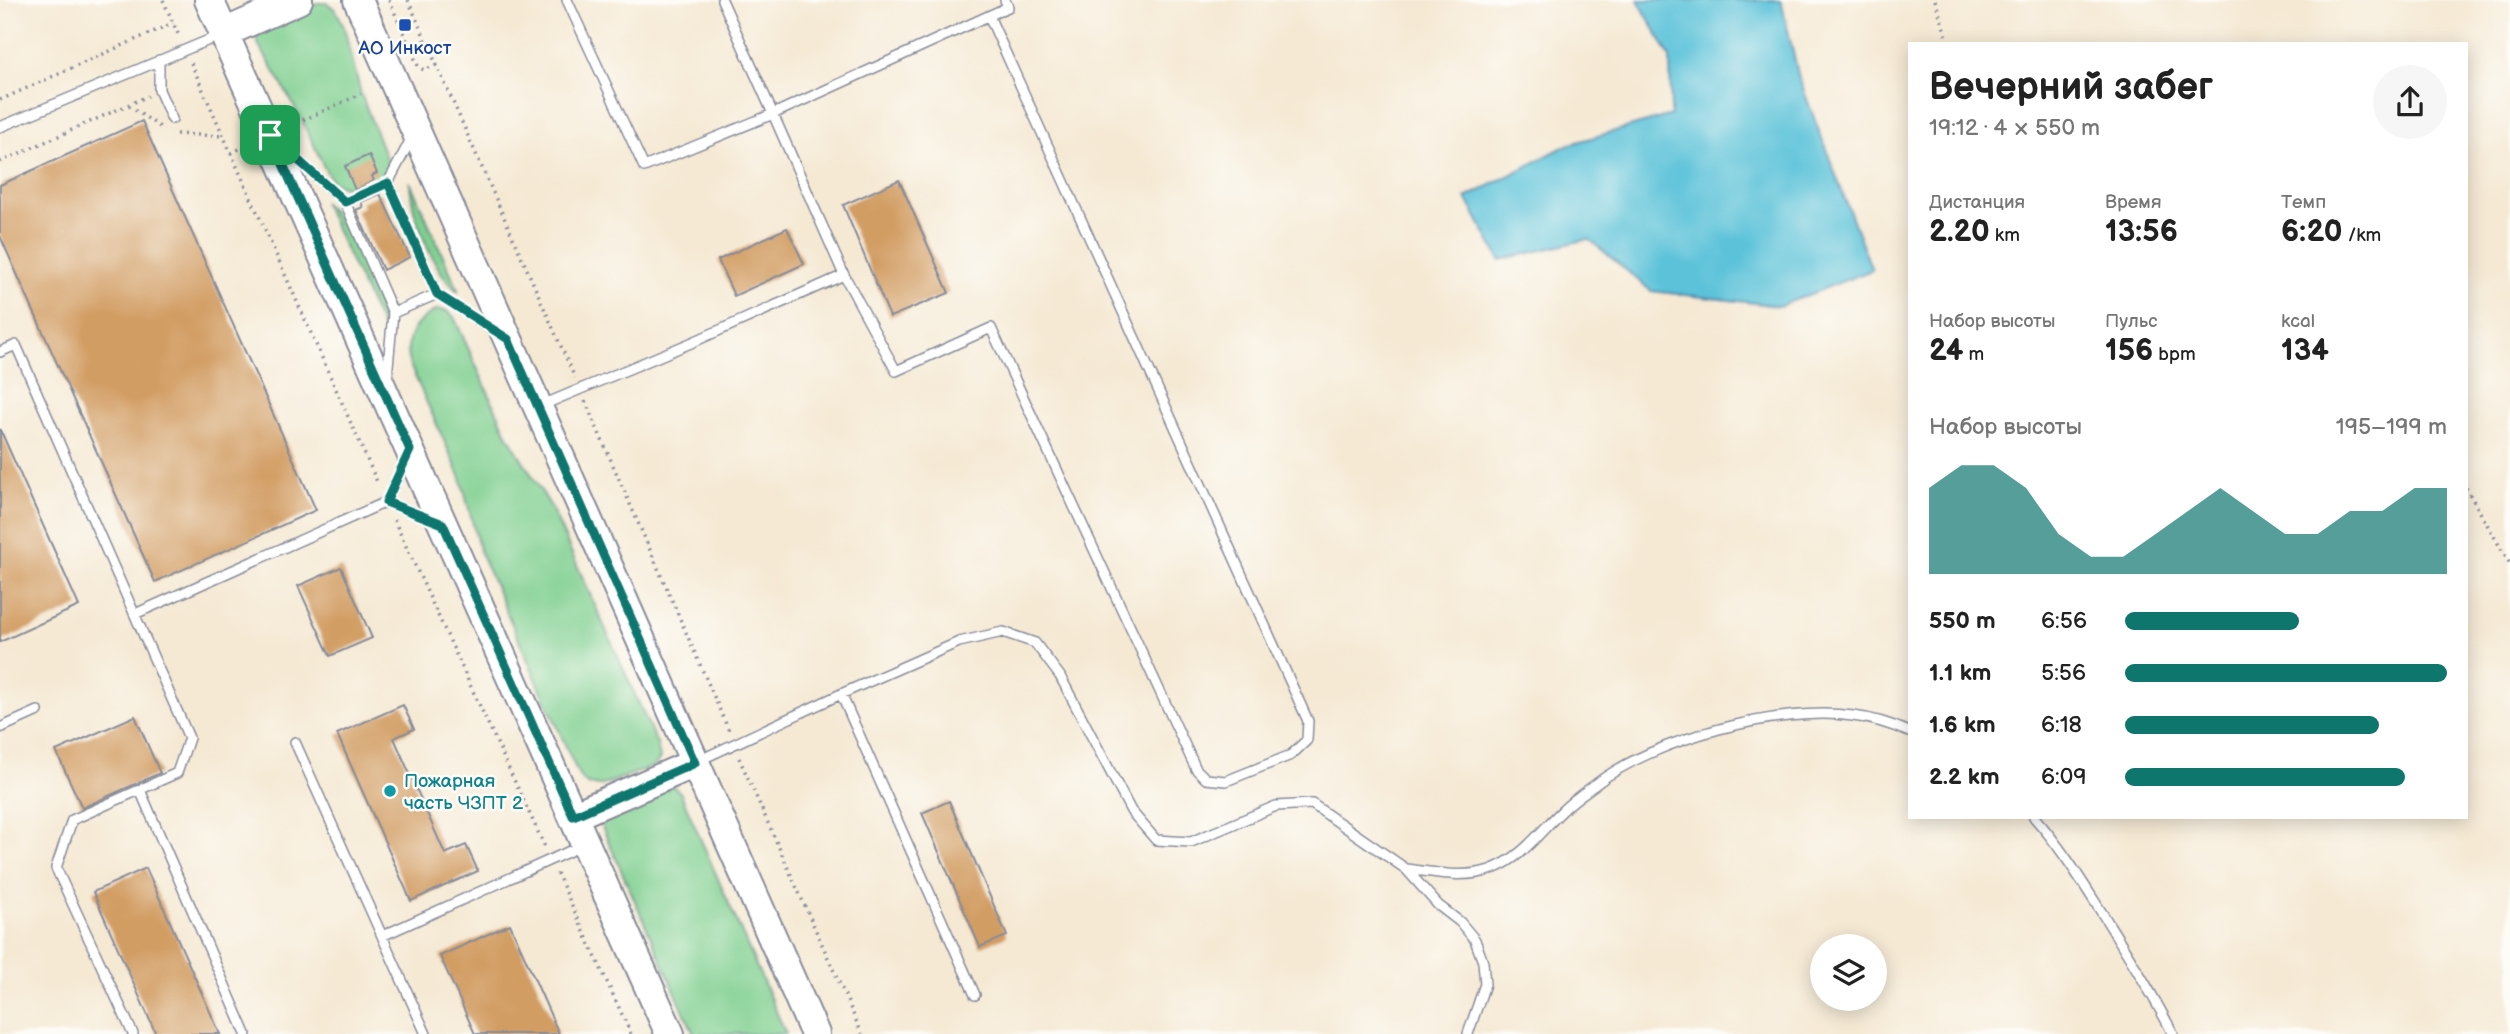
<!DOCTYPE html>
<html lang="ru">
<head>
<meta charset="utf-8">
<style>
  :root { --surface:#fff; --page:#f6f6f6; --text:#222; --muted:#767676; --accent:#0f766e }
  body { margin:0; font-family:"Balsamiq Sans",sans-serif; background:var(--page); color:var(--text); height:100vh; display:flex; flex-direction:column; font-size:26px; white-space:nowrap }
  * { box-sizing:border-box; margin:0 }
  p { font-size:23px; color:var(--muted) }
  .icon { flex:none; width:38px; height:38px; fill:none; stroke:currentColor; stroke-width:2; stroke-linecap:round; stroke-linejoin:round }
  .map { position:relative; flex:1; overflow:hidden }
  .details { position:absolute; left:1908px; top:42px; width:560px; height:777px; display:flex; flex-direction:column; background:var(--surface); border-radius:0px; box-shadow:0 4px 18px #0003 }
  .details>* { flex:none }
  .fabs { position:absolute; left:1810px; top:934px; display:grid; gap:14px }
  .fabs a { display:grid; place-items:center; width:77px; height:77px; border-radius:50%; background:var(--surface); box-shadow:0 4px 18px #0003; font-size:35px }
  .pin { position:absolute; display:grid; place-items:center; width:60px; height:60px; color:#fff; margin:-30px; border-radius:14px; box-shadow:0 4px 10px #0006 }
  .round { display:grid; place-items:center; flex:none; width:74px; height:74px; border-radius:37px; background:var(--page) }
  .headline { display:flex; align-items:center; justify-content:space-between; height:119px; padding:0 21px }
  h1 { font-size:38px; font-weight:800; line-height:52px }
  .stats { display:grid; grid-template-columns:repeat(3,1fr); gap:10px; height:119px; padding:7px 21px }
  .stats div { display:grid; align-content:center }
  .stats b { font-size:30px; font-weight:800 }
  .stats small { font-size:19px; font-weight:400 }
  .stats p { font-size:19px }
  .chart { height:196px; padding:14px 21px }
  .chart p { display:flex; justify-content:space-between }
  .chart svg { width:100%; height:126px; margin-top:7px; fill:var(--accent); opacity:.7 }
  ul { padding:0 21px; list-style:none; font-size:23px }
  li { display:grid; grid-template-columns:112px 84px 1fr; align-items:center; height:52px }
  li i { height:18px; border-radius:9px; background:var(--accent) }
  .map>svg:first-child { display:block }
</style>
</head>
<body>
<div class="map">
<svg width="2510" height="1034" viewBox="0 0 2510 1034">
  <rect width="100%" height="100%" fill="#fdfcf7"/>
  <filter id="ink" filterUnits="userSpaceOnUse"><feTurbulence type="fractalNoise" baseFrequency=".0143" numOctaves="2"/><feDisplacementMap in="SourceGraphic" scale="14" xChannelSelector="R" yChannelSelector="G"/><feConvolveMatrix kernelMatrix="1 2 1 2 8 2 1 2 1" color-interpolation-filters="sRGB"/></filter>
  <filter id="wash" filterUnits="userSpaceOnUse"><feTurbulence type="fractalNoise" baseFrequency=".00686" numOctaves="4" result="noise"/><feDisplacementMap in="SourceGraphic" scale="28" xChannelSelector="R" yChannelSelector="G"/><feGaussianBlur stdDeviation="1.57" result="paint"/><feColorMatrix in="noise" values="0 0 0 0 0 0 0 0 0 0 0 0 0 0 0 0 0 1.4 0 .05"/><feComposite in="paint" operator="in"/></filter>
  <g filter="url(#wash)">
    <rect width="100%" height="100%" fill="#f5e9d4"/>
    <!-- green -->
    <path fill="#7fcf90" stroke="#4d7f77" stroke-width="2" d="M317,3H327L336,10L344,27L361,94L389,165L390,171C380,181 348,192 335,183C327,177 323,165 319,156C301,116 279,79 257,42V34L262,27Z
      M410,182L459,292C433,272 411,215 410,182Z
      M323,202C347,221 383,307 387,338Z
      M437,310L447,311L454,317L508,436L551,507L657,744L660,758L655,766L600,786L587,784L579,776L480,552L461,478L409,363C404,338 414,321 437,310Z
      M673,786L680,792L786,1034H694L602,827L600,819Z"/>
    <!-- water -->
    <path fill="#5cc2d9" stroke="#3c789c" stroke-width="2" d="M1638,0H1781L1799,78L1872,270L1780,306L1651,291L1589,239L1500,260L1466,198L1567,145L1671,115L1670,57Z"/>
    <g id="blocks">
      <!-- building -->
      <path fill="#d29d63" d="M142,121L316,510L155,582L0,236V185Z
        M369,155L377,173L372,176L374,181L355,190L345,166Z
        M899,180L949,293L890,317L843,205Z
        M380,194L410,257L383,270L356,210L363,207L361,202Z
        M787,228L804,264L734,296L718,260Z
        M0,429L79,606L0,642Z
        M341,567L372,638L330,656L298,586Z
        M403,705L414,729L394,738L445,854L466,845L478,871L411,901L337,734Z
        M135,716L160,773L82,808L56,751Z
        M949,801L1007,936L980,947L922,813Z
        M146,868L220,1034H156L93,892Z
        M510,924L559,1034H475L440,956Z"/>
    </g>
  </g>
  <g filter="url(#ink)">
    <use href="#blocks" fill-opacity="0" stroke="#888c99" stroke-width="2"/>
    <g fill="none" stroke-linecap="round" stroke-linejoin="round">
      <!-- service casing -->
      <g stroke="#888c99" stroke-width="12">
        <path id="service" d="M722,0L773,114L1008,7L1005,0
          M159,60V90L172,119
          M0,127L221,35
          M412,137L388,183L437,294L495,331
          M287,150L345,202L393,313L387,377
          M345,202L388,183
          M844,275L896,371L991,328L1196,769L1206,779L1226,781L1291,755L1307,740L1308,721L989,16
          M393,313L437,294
          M0,352L16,345L189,738L177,773L72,820L56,868L133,1034
          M540,406L693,342L844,275L773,114L644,167L567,0
          M386,502L433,520
          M135,614L386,502L407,457
          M841,694L975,995
          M0,728L38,711
          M295,742L426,1034
          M700,760L841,694L959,642L1003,632L1035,643L1060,676L1131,811L1156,840L1191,842L1276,806L1312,804L1406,869L1438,905L1460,922L1475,940L1483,962L1485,984L1468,1034
          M140,790L246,1034
          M2034,817C2060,846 2081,880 2102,913C2127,953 2152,992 2173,1034
          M1406,869C1434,872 1463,879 1490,870C1523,858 1538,833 1563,810C1573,800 1585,792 1596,784C1654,739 1781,705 1853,716C1871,718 1893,725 1909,732
          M382,936L581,846"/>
      </g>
      <!-- primary casing -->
      <g stroke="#888c99" stroke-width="32">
        <path id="primary" d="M209,0L670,1034
          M358,0L815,1034
          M224,33L298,0
          M573,816L695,763"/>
      </g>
      <!-- path -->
      <path stroke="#888c99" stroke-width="3.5" stroke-dasharray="2 5" stroke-linecap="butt" d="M163,0L179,36
        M389,0L419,68L424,70L437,65
        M408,0L575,378
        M1935,0L1949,44
        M191,63L378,484
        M0,100L173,23
        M129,106L160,127
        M303,120L361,94
        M176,134L223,136
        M231,153L248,145
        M0,162L148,96
        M585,401L729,731
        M2466,488L2510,564
        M394,520L545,847
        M739,758L862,1034
        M557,873L631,1034"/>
      <!-- service -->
      <use href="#service" stroke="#fff" stroke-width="9"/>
      <!-- primary -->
      <use href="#primary" stroke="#fff" stroke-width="28"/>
    </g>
  </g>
  <g fill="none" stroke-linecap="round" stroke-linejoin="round" filter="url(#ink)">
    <!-- route casing -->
    <g stroke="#fff" stroke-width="14">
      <path id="route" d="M270,135L345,202L388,183L437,294L508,339L695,763L573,816L443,524L386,502L410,450Z"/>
    </g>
    <!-- route -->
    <use href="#route" stroke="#0f766e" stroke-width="9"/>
  </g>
  <!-- markers -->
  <rect fill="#1a4fb4" stroke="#fdfcf7" stroke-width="2.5" x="398" y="18" width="14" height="14" rx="3.5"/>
  <circle fill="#0f9aa8" stroke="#fdfcf7" stroke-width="2.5" cx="390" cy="791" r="7"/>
  <g text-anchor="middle" stroke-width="5" stroke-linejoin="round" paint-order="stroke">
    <!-- transit labels -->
    <g font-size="19" fill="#164399" stroke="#fdfcf7">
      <text x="405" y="54">АО Инкост</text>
    </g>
    <!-- culture labels -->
    <g font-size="19" fill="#0d838f" stroke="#fdfcf7" text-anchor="start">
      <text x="404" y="787">Пожарная<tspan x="404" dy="22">часть ЧЗПТ 2</tspan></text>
    </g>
  </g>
</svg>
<div class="fabs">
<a><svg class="icon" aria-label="layers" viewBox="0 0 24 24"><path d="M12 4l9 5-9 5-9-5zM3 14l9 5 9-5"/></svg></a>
</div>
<div class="pin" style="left:270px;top:135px;background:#1e9e55"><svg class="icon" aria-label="arrive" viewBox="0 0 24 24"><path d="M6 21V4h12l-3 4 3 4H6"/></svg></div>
<section class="details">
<div class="headline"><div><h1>Вечерний забег</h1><p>19:12 · 4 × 550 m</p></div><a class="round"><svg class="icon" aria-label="share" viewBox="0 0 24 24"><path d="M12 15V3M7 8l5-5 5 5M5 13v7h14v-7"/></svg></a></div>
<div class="stats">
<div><p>Дистанция</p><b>2.20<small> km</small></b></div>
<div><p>Время</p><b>13:56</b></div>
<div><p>Темп</p><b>6:20<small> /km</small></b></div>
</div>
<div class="stats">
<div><p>Набор высоты</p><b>24<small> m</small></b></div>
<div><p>Пульс</p><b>156<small> bpm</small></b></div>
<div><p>kcal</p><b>134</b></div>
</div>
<div class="chart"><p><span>Набор высоты</span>195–199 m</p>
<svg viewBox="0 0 160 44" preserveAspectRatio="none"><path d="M0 44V14L10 6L20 6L30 14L40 30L50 38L60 38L70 30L80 22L90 14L100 22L110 30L120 30L130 22L140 22L150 14L160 14V44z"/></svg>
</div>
<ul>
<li><b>550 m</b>6:56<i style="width:54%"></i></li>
<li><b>1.1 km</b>5:56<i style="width:100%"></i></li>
<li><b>1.6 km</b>6:18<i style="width:79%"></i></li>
<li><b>2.2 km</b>6:09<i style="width:87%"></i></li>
</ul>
</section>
</div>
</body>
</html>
